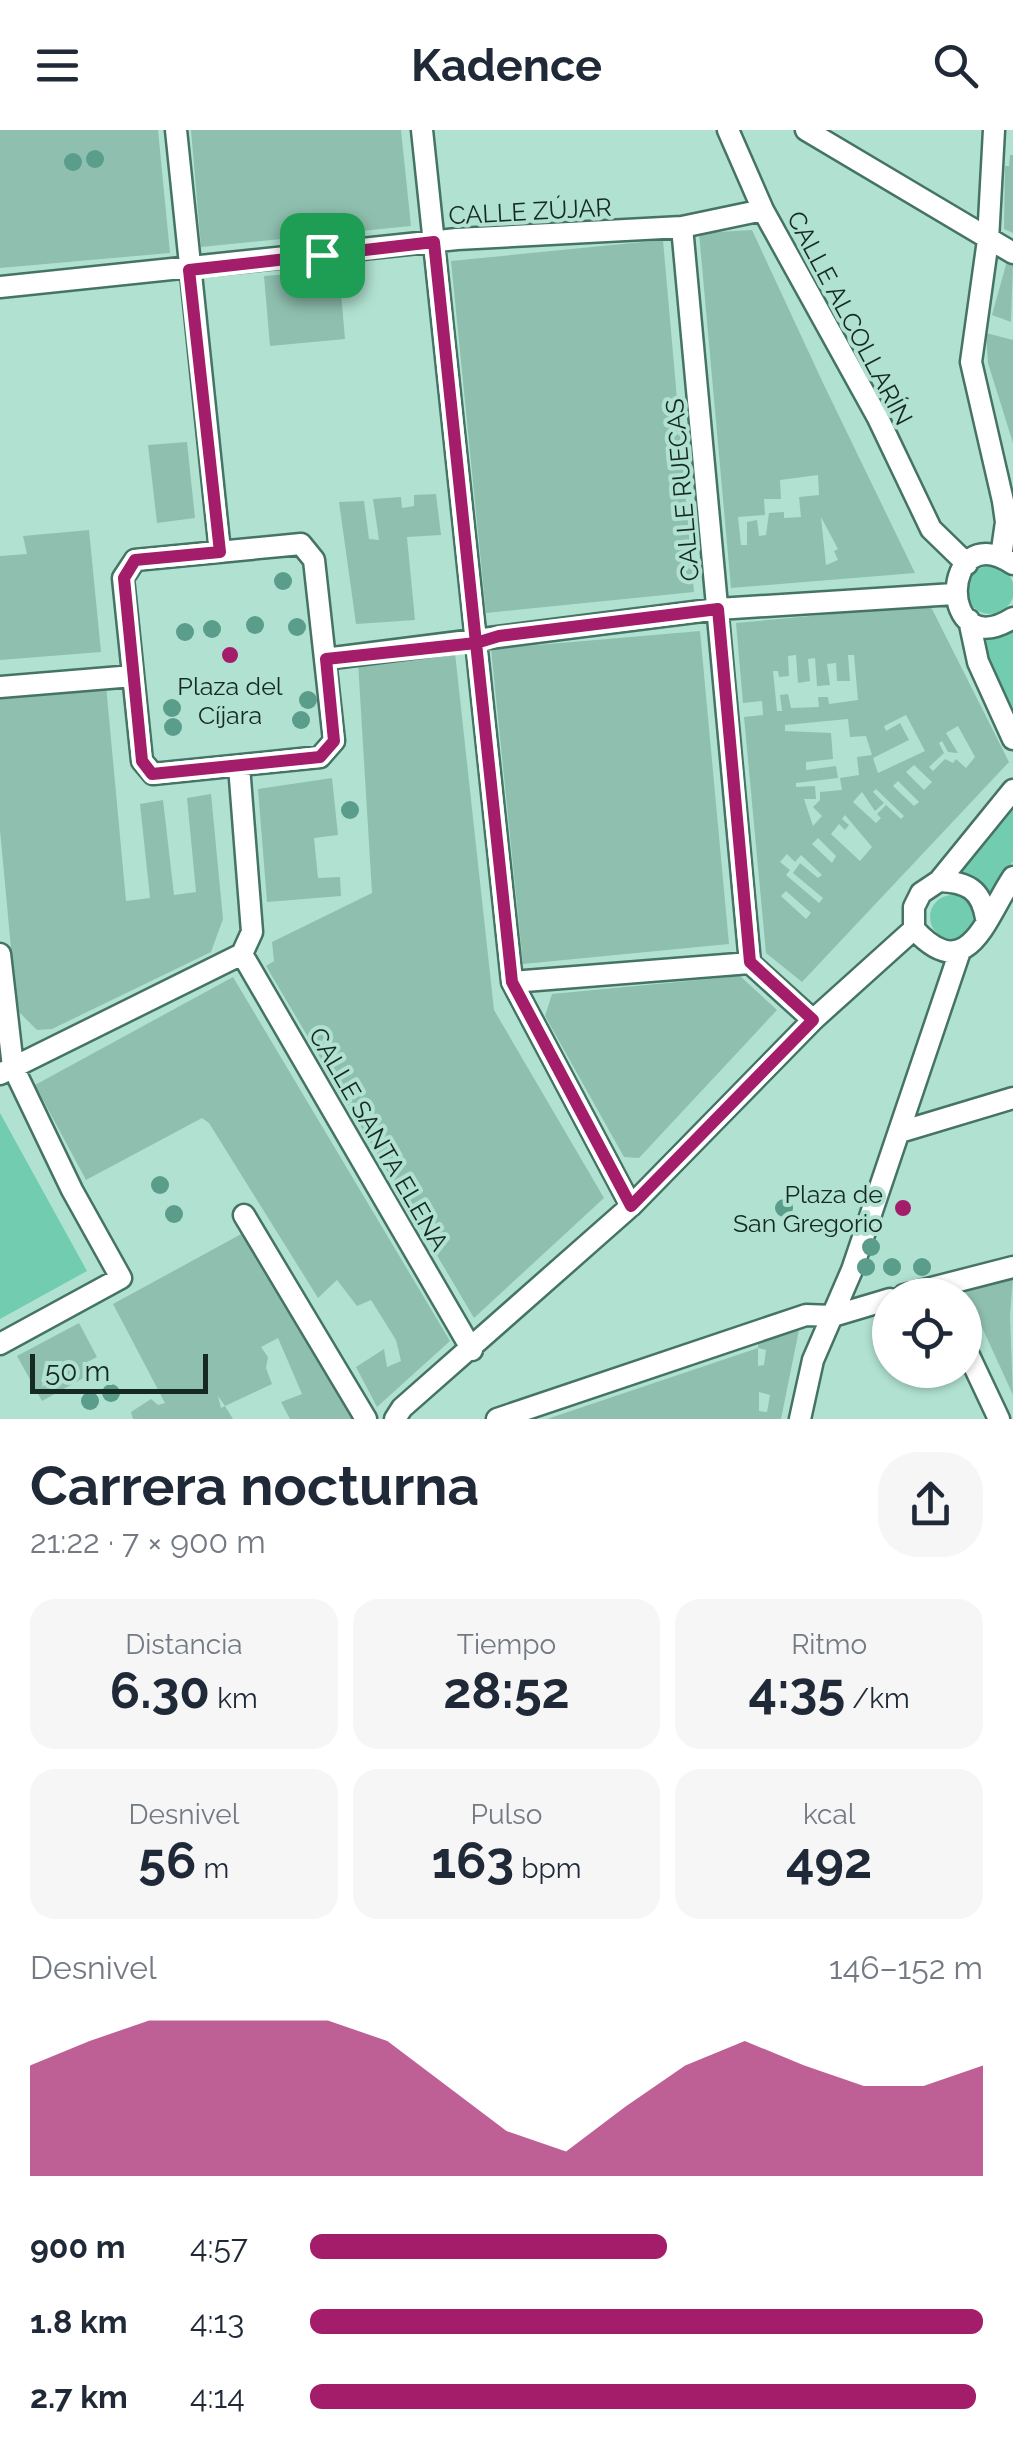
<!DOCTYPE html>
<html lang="es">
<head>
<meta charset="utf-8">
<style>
  :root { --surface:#fff; --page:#f6f6f7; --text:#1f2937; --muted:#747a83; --accent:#a31d6a }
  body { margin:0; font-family:Raleway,sans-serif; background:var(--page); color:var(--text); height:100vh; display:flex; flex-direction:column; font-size:38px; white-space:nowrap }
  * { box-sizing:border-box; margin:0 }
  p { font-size:32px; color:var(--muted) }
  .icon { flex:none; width:55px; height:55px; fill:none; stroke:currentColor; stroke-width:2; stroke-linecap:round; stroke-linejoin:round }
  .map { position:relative; height:1289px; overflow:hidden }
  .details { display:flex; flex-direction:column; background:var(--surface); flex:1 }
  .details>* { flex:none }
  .fabs { position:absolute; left:872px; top:1148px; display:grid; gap:20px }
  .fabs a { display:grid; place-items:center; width:110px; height:110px; border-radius:50%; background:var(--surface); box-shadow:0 2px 8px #0004; font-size:50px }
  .scale { position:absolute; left:30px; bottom:25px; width:178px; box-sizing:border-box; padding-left:10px; border:5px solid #162a24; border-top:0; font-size:28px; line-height:35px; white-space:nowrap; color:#162a24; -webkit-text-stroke:8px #b1e2d1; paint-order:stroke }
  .pin { position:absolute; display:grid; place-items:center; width:85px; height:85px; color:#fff; margin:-42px; border-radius:20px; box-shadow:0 5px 15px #0006 }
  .round { display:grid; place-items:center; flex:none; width:105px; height:105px; border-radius:40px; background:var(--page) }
  .head { display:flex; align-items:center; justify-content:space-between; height:170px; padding:0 30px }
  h1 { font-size:55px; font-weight:700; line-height:75px }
  .stats { display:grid; grid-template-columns:repeat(3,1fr); gap:15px; height:170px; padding:10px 30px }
  .stats div { display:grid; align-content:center; border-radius:25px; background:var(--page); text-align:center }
  .stats b { font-size:50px; font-weight:700 }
  .stats small { font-size:28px; font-weight:400 }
  .stats p { font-size:28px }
  .chart { height:280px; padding:20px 30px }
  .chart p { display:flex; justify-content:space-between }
  .chart svg { width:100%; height:180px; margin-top:10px; fill:var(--accent); opacity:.7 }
  ul { padding:0 30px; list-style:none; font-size:32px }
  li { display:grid; grid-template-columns:160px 120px 1fr; align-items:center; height:75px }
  li i { height:25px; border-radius:12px; background:var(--accent) }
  header { display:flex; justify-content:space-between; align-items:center; height:130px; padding:0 30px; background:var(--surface); font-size:45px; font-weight:700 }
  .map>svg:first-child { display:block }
</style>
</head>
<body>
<header><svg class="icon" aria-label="menu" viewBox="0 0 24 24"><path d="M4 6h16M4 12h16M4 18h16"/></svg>Kadence<svg class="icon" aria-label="search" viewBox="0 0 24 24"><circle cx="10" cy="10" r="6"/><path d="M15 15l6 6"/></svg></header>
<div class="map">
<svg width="1013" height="1289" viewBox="0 0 1013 1289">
  <rect width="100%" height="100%" fill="#b1e2d1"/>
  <!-- green -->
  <path fill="#72ccb0" d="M966 460a24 24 0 1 1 48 0a24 24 0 1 1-48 0Z
    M1013,497V591L973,499Z
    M1013,670V731L989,767L976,749L953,740Z
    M930 787a22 22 0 1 1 44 0a22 22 0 1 1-44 0Z
    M0,983L87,1141L0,1189Z"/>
  <!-- building -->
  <path fill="#8fc0af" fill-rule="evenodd" d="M0,0H158L170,123L0,138Z
    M191,0H401L411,96L201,117Z
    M1010,25H1013V103L1004,99L1005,36H1009Z
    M752,100L824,255L915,443L731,458L699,103ZM818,345L819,365L799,367L801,387L784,388V382L769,383L766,405L759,406L757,390L747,392V415H741L738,387L765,385L764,369H781L780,350ZM821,387L838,419L834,421L838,430L826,435Z
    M663,110L694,462L486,483L451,131Z
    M1007,131L1013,134L1011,192L992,185Z
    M339,140L345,209L270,216L264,146Z
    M986,203L1013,210V313L988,233Z
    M187,312L195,388L157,393L148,315Z
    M436,364L441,405L407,407L415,490L356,494L339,372L364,371L369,409L379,410L373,369L401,367L402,378L414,376V365Z
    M89,400L101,522L0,530V426L27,424L23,406Z
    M930,475L1009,632L802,852L766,823L744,587L763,585L762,571L743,573L736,493ZM796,525L798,553L810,551L808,529L815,528L817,556L830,555L827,534L836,533L837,551H850L848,525H854L858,570L829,574L828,567H818L819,577L791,578L788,564L780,565L782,581H777L773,541H778L779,547L789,546L788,526ZM906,585L925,621L878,643L873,628L909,610L900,593L886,601L884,596ZM848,589L850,607L866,606L872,625L857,627L859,645L840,648L842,660L820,662V670L813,677L822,686L813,696L804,669H816L815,656L796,657V653L838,648L836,636L806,640V632L833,629L831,603L785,601V595ZM958,596L975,627L966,638L956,629L953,633L945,629L933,641L929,637L944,623L939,613L942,611L948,622L958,623L946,603ZM914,635L932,652L924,660L906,642ZM898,651L919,672L914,676L893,656ZM876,659L904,686L901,689L886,675L877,684L881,688L876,693L853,672L862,662L875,681L884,673L873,662ZM845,685L872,717L860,731L831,704L839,694L845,700L849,695L842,689ZM818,708L836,726L832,733L812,714ZM787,724L795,732L801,725L822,745L818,748L800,733L793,743L823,768L819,773L786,745L790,740L780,732ZM786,761L811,783L806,789L781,766Z
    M700,501L729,814L523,834L491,519Z
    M455,523L494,880L604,1068L474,1188L266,836L274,831L272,812L372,763L358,532Z
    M106,555L126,771L150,768L140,674L163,670L174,765L196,762L187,668L211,664L223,789L211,822L52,899L37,900L19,882L13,840L0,700V565Z
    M332,648L338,705L314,708L318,748L340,747L341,766L267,772L258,659Z
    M740,846L777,880L639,1028L624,1027L545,886L552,864Z
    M233,847L450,1211L377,1277L356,1237L384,1219L387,1237L401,1231L396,1210L371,1170L357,1176L337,1150L318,1168L209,993L202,988L86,1050L35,955Z
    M245,1102L328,1228L353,1289H290L281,1272L302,1264L278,1208L261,1217L268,1227L266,1238L272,1254L225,1276L218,1266L221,1278L225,1276L233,1289H133L131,1282L151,1269L158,1275L165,1273L113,1174Z
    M1013,1147L1010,1186L1013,1265L964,1158Z
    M79,1193L97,1227L83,1234L87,1246L42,1271L17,1226Z
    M800,1195L781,1289H547L758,1218V1236L764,1235L766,1220L758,1218L759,1205ZM759,1262L770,1265L767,1282L759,1281Z"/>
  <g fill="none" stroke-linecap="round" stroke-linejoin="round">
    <!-- street casing -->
    <g stroke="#457365" stroke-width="25">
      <path id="street" d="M176,0L220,422
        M422,0L512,852L631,1076
        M728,0L763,80L878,288L931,399L967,434
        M806,0L1013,123
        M994,0L988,110L971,232L1003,371L1006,392L1001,427
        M682,97L750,833L813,890
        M0,157L457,109L682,97L763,80
        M301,414L314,430L334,611L320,627L153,644L142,631L123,448L135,430Z
        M1013,434C939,385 937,536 1013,488
        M969,490L978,532L1013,609
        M325,529L718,479L954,464
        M0,557L133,546
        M239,636L252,802L242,824
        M939,751C967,752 981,759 986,788
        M914,799C968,858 986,787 1013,747
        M0,824L13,937L72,1060L121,1148L0,1214
        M242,824L472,1220
        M512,852L750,833
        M0,944L242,824
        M900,1002L1013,968
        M244,1085L366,1289
        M904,1165L1013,1137
        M965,1217L999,1289
        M395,1289L402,1278L631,1076L813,890L914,799V777L921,763L939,751L1013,660
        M497,1289L806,1185L833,1186L890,1169
        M800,1289L813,1230L852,1140L960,821"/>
    </g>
    <!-- street -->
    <use href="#street" stroke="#fff" stroke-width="20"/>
  </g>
  <!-- trees -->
  <g fill="#5a9d8a">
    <circle cx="95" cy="29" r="9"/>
    <circle cx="73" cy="32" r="9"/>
    <circle cx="283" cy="451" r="9"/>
    <circle cx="255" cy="495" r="9"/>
    <circle cx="297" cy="497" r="9"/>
    <circle cx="212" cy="499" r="9"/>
    <circle cx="185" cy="502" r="9"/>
    <circle cx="308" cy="570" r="9"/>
    <circle cx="172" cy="578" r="9"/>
    <circle cx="301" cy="590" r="9"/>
    <circle cx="173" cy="597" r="9"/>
    <circle cx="350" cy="680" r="9"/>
    <circle cx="160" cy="1055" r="9"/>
    <circle cx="784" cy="1078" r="9"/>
    <circle cx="174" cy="1084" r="9"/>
    <circle cx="871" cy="1117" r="9"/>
    <circle cx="866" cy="1137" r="9"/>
    <circle cx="892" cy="1137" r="9"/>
    <circle cx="922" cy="1137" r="9"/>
    <circle cx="111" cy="1263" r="9"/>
    <circle cx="90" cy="1271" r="9"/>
  </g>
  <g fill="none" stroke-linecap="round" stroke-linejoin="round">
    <!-- route casing -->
    <g stroke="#fff" stroke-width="20">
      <path id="route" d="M322,125L189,140L220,422L135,430L124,448L142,631L152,644L320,627L334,611L326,529L476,513L512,852L631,1076L813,890L750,832L718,479L499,506L476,513L434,112L322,125"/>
    </g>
    <!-- route -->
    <use href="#route" stroke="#a31d6a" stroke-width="12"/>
  </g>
  <!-- markers -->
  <g fill="#a31d6a" stroke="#b1e2d1" stroke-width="4">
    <circle cx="230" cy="525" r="10"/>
    <circle cx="903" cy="1078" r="10"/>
  </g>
  <g text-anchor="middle" stroke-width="8" stroke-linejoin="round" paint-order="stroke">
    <!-- street labels -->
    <g font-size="25" fill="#162a24" stroke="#b1e2d1">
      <text transform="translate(530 81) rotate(-3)" y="9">CALLE ZÚJAR</text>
      <text transform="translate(850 188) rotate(62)" y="9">CALLE ALCOLLARÍN</text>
      <text transform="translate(682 360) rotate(-95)" y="9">CALLE RUECAS</text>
      <text transform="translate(379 1009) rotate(60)" y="9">CALLE SANTA ELENA</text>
    </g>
    <!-- poi labels -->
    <g font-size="25" fill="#162a24" stroke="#b1e2d1">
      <text x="230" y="565">Plaza del<tspan x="230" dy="29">Cíjara</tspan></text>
      <text x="883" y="1073" text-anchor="end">Plaza de<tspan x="883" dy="29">San Gregorio</tspan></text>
    </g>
  </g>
</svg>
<div class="fabs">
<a><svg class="icon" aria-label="locate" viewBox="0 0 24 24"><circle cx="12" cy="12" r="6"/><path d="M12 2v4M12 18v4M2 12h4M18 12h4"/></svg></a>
</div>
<div class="scale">50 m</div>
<div class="pin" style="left:322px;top:125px;background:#1e9e55"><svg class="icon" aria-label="arrive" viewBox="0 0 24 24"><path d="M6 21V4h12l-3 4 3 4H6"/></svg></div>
</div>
<section class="details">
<div class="head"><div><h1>Carrera nocturna</h1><p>21:22 · 7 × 900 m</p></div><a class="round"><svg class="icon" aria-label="share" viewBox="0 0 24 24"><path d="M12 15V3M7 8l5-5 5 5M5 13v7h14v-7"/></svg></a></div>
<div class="stats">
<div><p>Distancia</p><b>6.30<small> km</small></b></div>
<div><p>Tiempo</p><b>28:52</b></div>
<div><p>Ritmo</p><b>4:35<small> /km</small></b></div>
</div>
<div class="stats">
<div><p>Desnivel</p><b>56<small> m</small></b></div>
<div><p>Pulso</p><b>163<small> bpm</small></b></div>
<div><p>kcal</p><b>492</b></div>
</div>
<div class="chart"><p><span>Desnivel</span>146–152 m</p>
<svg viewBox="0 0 160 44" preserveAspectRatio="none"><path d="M0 44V17L10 11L20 6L30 6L40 6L50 6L60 11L70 22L80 33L90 38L100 27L110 17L120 11L130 17L140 22L150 22L160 17V44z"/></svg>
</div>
<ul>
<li><b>900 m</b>4:57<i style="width:53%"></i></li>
<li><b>1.8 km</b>4:13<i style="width:100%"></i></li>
<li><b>2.7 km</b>4:14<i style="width:99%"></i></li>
</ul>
</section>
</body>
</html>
